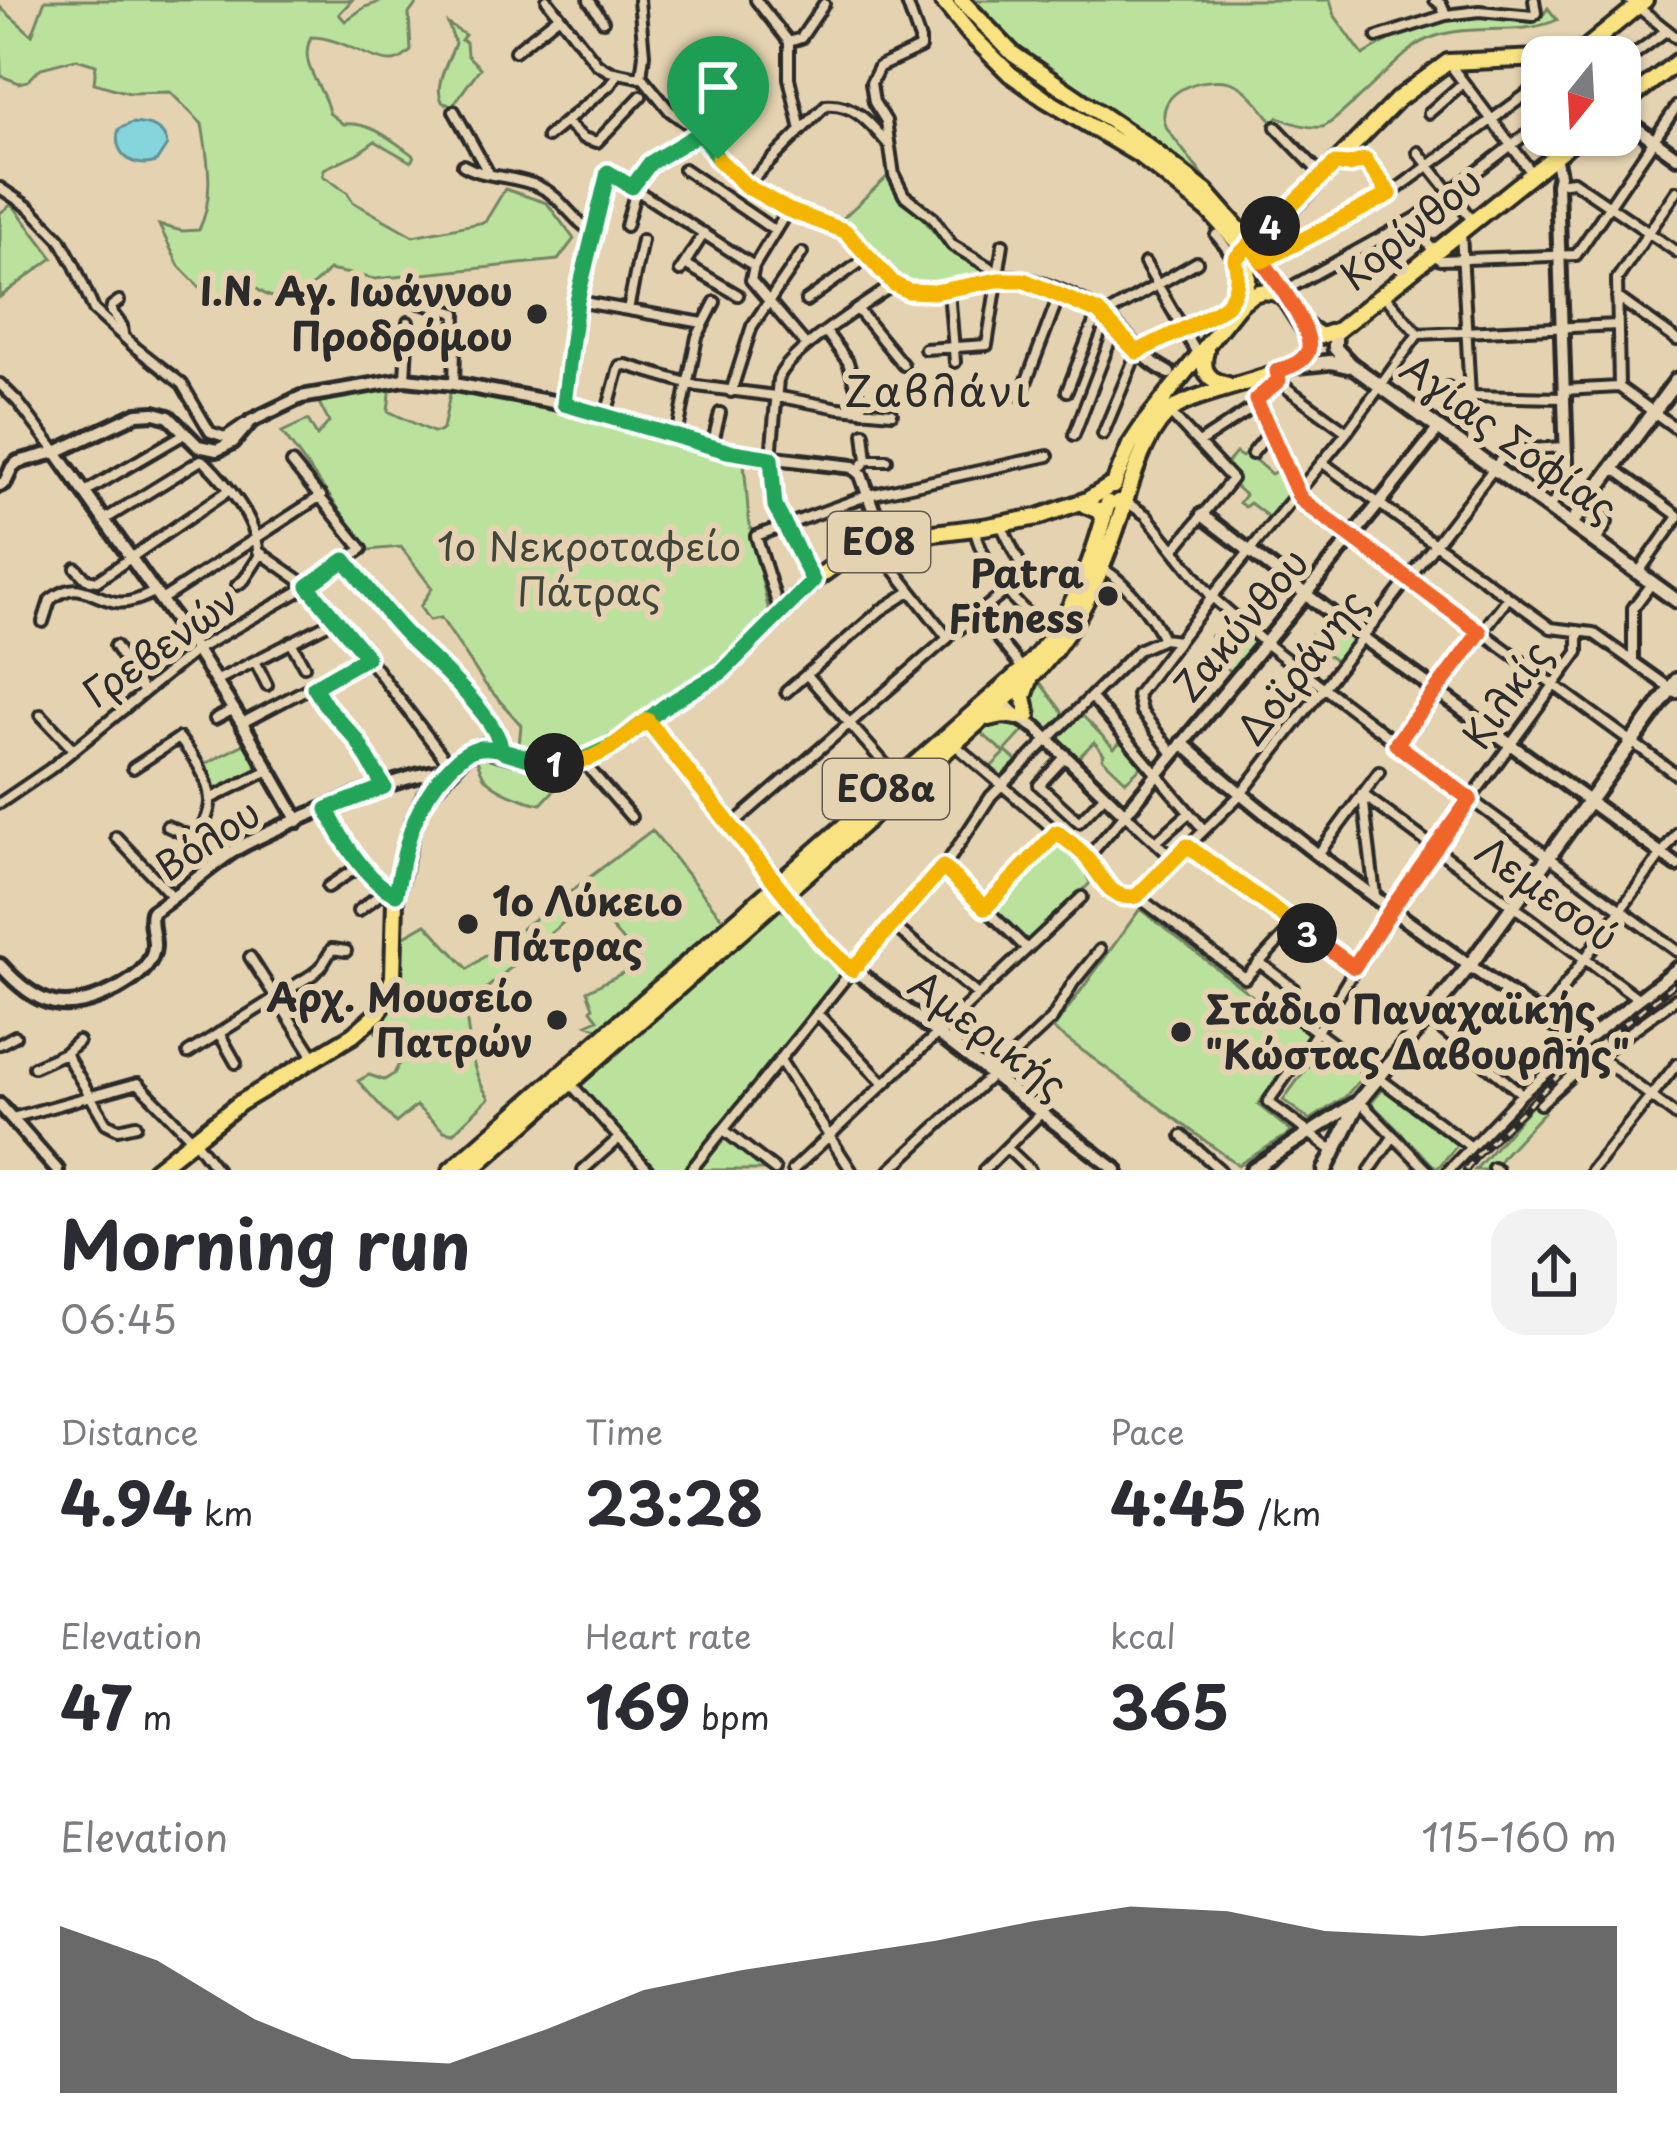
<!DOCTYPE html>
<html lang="en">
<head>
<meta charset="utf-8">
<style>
  :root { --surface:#fff; --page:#f2f2f3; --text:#2b2b33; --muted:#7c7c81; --accent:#2b2b2b }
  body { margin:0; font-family:"Playpen Sans",sans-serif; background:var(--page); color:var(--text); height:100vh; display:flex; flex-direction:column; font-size:45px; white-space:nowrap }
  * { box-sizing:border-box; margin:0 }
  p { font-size:39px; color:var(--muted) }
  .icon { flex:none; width:66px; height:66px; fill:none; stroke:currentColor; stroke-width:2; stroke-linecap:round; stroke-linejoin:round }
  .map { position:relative; height:1170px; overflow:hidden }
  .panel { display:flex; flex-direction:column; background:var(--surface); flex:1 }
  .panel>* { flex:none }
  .needle { width:78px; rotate:198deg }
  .controls { position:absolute; left:1521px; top:36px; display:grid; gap:24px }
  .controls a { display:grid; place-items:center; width:120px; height:120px; border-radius:24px; background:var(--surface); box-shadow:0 3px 9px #0004; font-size:60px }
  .pin { position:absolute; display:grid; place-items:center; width:102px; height:102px; color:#fff; margin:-123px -51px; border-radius:50% 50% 50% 0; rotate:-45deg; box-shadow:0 0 12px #0007 }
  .pin .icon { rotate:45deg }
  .km { position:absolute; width:60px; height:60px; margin:-30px; border-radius:50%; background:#222; color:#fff; font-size:33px; line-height:60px; text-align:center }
  .round { display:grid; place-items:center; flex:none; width:126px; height:126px; border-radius:36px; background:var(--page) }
  .overview { display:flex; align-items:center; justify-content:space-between; height:204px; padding:0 60px }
  h1 { font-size:66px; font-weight:700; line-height:90px }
  .figures { display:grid; grid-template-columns:repeat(3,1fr); gap:18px; height:204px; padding:12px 60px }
  .figures div { display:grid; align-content:center }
  .figures b { font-size:60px; font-weight:700 }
  .figures small { font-size:33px; font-weight:400 }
  .figures p { font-size:33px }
  .chart { height:336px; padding:24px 60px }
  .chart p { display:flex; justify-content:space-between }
  .chart svg { width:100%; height:216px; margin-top:12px; fill:var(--accent); opacity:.7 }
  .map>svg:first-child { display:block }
</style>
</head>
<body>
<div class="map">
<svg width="1677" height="1170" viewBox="0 0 1677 1170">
  <rect width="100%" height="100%" fill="#e4d2b0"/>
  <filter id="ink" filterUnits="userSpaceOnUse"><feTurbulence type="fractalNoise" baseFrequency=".00833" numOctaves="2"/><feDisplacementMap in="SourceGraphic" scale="24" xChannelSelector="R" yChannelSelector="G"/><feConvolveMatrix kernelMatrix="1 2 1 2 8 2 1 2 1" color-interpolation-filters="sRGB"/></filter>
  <g filter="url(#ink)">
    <!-- green -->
    <path fill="#bbe29d" stroke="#738664" stroke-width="3" d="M45,0H352L339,14L345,21L365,7L385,0H419L409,14L411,51C405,56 401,60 393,61C371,62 342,37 311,37C297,67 325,86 329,113L343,124C370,121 392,140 414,156L411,162L375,141L358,153L324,169L323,176L347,192L353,202L413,236L485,222L505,189L547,203L574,239L558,260L375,279L329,270C312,287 295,305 269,296C263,294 258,288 251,287C238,285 225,295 214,302L179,266L159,225L182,231L199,230C215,197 208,159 202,124L170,92L129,93L94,83L96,65L76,59L41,68L28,81L19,83L1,76L0,7L32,35Z
      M972,0H1330L1335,16L1363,55L1394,37V33L1460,15H1500L1530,21L1540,19L1548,8L1557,20C1514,39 1462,19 1420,43C1401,54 1333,127 1322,127C1308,128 1291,123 1278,117L1273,122C1263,111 1252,93 1239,86C1214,71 1149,88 1167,129L1210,185L1134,127L1027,54Z
      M448,24L465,35L461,40L466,42L467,55L480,68L453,105L443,103C432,85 449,62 455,43Z
      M887,177L900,201L920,215L950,252L993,275V278L908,291L842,219Z
      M12,204L53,258L0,297V213Z
      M391,385L388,411L433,432H439L443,429L451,389L570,410L744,463L749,521L769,612L715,666L673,691L584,754L519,746L521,725L485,684L441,618L429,620L420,607L432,588L401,547L369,550L282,432L308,420L317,436L329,422L317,399Z
      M1236,453L1242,457L1247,453L1271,474L1282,468L1295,495L1275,519H1271L1250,503L1245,507L1239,503L1245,495L1231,482L1224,467Z
      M1325,617L1355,640L1338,663L1308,640Z
      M1243,629L1259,645L1234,674L1214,658L1217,653L1212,650L1217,642L1211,636Z
      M1039,681L1067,718L1047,736L1031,710V690Z
      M1081,714L1114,748L1125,738L1144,764L1126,781L1102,758L1104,754L1094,742L1074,762L1051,739Z
      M996,721L1020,723L1027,727L1005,751L1019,763L1001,783L987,771L1005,753L980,732Z
      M248,742L264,770L212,795L201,766Z
      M486,753L552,771L557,787L541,804C525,801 495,791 484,777C480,771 479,764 476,758Z
      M652,830L723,919L598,1029L587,1024L598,1019L591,1010L593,1007L587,991L642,963L588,901L465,1007C470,1040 469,1069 489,1098L453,1133L444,1131L416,1106L396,1123L358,1081L369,1075L384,1080L394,1074L399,1064L396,1056L375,1031C405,994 398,981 403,937L426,924L468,969Z
      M1055,841L1084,868L1090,883L1028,946L991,909Z
      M778,909C800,915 824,955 843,972V976L692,1162L685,1170H654L575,1083Z
      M1140,909L1264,1005L1267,1002L1309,1034L1258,1105L1292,1132L1238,1165L1053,1029Z
      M1324,1044L1364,1075L1345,1097L1310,1120L1283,1100Z
      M1385,1087L1459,1143L1437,1169L1371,1103Z
      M1534,1103L1544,1112L1503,1156L1498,1164L1499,1170H1475Z
      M724,1130L775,1170H691Z"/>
    <!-- water -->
    <path fill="#84d6dc" stroke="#609295" stroke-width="3" d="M132,123C148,124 165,127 167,145L156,162C134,170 111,153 119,129Z"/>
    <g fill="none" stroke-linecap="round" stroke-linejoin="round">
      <!-- minor casing -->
      <g stroke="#2b2b2b" stroke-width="16">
        <path id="minor" d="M547,0L597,64L609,71L643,78L670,111L700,133L650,163L632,187
          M589,0L603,21
          M639,0L644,54L641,77
          M756,0L789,42V78L801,130
          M906,0L920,40V48L879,67L871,83L874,102L886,121L894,175L904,195L933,218L952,245L999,273
          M1629,0L1677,38
          M1446,15L1479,11L1533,16L1536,13L1534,0
          M1377,37L1446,15L1441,4L1435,0
          M789,42L801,38L824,4
          M515,51L558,17
          M1448,62L1532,173
          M1620,65L1667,30
          M1534,90L1542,100
          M454,111L489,174
          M1429,113L1463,83
          M565,122L583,138L597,142L641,96
          M1276,127L1322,175
          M547,137L610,85L617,74
          M1418,152L1472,220
          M1337,164L1350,165L1365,160L1390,194
          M463,165C487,179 515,175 540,187C562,197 572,221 593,232
          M684,169L775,231
          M1558,183L1573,181L1677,252
          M747,185L826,105C854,103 870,123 887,143
          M0,188L30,208L60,239L75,266L94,310L136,348L182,384L210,432L225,437L244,424
          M788,210L754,266L751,280L807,346
          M1411,221L1440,260L1576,255L1677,106
          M626,226L636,190
          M1270,226L1283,250
          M1461,232L1473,451
          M1262,261L1390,194L1542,83
          M1145,263L1198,355
          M685,264L738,295
          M680,271L704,233
          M949,291L955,362
          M1282,292L1416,218L1542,122
          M1617,297L1677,340
          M119,301L112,306L111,311L122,326L123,334
          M577,301L703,323
          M806,301L869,256
          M420,303L456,313L454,384
          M628,310L642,240
          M858,310L903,365
          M1103,316L1197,262
          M826,332L848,362L863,411
          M1418,334L1618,325
          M925,349L987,345L1003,244
          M1277,372L1278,380L1284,386L1347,432
          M405,379L408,322
          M1249,381L1303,501L1677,775
          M0,384L18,402L56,452
          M1448,387L1458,394L1470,396L1563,398
          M1619,387L1617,279L1677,191
          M1563,390L1619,387L1677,429
          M1067,391L1098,312
          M731,392L752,326L802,253
          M1021,396L1060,293
          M1256,400L1278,380
          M564,404L577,301L608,172L754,266
          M1170,413L1232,479L1174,550
          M606,415L618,371L620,366L626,365L697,386L775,396L839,408L892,413
          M864,433L867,460
          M1103,434L1137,352L1222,308C1249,279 1238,261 1216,235
          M1074,435L1115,328
          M677,436L697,337L715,302
          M1199,443L1257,405
          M712,446L720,413
          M1252,454L1270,432
          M1323,463L1551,628L1593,633L1677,693
          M1613,468L1677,515
          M858,470L867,460H887
          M85,492L186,433
          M1126,502L1146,515L1212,597L1265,643L1470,799L1677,951
          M1549,507L1560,494L1570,490C1584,495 1604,508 1607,522L1596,542
          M104,520L201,460L205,462C227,484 257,520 258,551L308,586L367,657L451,767
          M1001,525L1026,576
          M974,528C986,573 1016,607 1052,634
          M345,560C367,586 387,617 412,640C436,663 497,718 502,750
          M76,568L86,579L97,581L228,491
          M1103,569C1124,580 1154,617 1163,639
          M1638,573L1677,518
          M812,580L774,504L771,458L778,379C790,349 865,305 894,284
          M237,585L244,580L261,554
          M161,600L321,496
          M780,613L756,536L869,495L1048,456
          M978,614L1022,668
          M43,622L50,600C79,578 87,596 116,602C130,604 142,598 154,592
          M959,629L1006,591
          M291,642L304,666
          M115,646L143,691
          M255,661L267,685
          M1633,661V608L1651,584
          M808,676L897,778
          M216,681L337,619
          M314,687L325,706L357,740L384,787
          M786,692L881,610L911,591
          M1092,698L1204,830
          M41,715L73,749
          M215,719L234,709
          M242,723L367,657
          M1396,744L1508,598
          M955,745L1087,858C1098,878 1112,902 1137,896L1245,978L1295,924
          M1173,754L1141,711L1137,695L1212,597L1347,432L1418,334L1384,295
          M1065,757L1039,785L1079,822L1105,795
          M586,761L591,771L631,817
          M133,768L179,738C193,756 209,777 210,800C211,813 202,827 197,838
          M1362,794L1639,999
          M1363,796L1375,895
          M210,799L269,770
          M0,803L50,769L196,650L308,586L362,549L292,463
          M732,825L948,638L874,544
          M167,826L229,854
          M116,837L173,897
          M1156,842L1189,813
          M1187,846L1354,967
          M1319,853L1379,772
          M1087,858L1125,814L1174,859
          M943,867L1027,949
          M328,887L361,865
          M1137,896L1241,794L1505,454L1512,450L1565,447
          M985,908L1057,832
          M358,911L386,890
          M891,924L978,995
          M250,957L314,1057
          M1259,962L1293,988L1281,1005L1471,1147
          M817,1013L884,1084
          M1542,1017L1677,833
          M1428,1018L1522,1094
          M219,1033L236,1063
          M0,1044L15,1036
          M65,1053L106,1123L118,1129L136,1125
          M188,1053L313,974L321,967L332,949L346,951
          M1598,1056L1677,1116
          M780,1060L851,1170
          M34,1067L65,1053L78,1041
          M571,1084L648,1170
          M1359,1101L1427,1170
          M1540,1104L1576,1071L1677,998
          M12,1118L138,1083L197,1144L217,1170
          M724,1130L775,1170
          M1182,1136L1220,1170
          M1007,1148L1030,1170
          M1333,1151L1268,1102L1313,1038L1392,907L1578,652V631
          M1493,1168L1497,1170
          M583,1170L619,1138
          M691,1170L852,970L949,860L991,796L1138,650L1163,639L1178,641
          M793,1170L1082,897
          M890,1170L1052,1019L1073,983L1100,950
          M984,1170L1041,1113
          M1370,1170L1393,1137
          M1449,1170L1522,1094L1581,1044
          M1592,1170L1677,1064"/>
      </g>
      <!-- tertiary casing -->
      <g stroke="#2b2b2b" stroke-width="20">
        <path id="tertiary" d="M1620,116L1677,157
          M700,133L718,159L737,179L788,210L845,231L900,288C943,303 982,272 1020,279C1045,284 1078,298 1098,312C1125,331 1137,356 1169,373
          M1555,156L1559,175L1557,184L1567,491
          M56,452L196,650L242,723L298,821
          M0,485L5,482L12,467L18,462L56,452L137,414L155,413L169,417L198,446L217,450L233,442L251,421L301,397L405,379L454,384L564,404L740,454L853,467L861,475L884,540
          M1202,515L1362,637L1677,865
          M999,698L1018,717L1036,728L1125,814C1229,685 1337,559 1439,428
          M647,720L835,955L1116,1170
          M1182,743C1304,852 1447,950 1581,1044L1677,969
          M327,809C339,835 368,884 396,894
          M0,965C39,1008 65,1015 117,989C131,981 144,973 151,958C159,942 148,927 152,912C181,893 206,869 235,850C265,831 415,767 446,772
          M0,1105L57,1170
          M1252,1170L1359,1101"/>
      </g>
      <!-- secondary casing -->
      <g stroke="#2b2b2b" stroke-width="21">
        <path id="secondary" d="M1338,330L1335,336V348L1350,364L1677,601
          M1292,366L1331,362L1348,366
          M1571,524L1677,380
          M1325,1170L1359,1101L1470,965L1677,680"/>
      </g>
      <!-- primary casing -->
      <g stroke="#2b2b2b" stroke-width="22">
        <path id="primary" d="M942,0L970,34L1010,74L1045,99L1139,155L1209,211L1237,242L1247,264L1248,280L1235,309
          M961,0L1013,54L1145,144L1206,192L1242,233L1309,336C1309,343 1310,348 1306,355C1290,378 1201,389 1173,409C1149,426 1133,474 1125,502H1118
          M1554,57L1585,49L1645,0
          M1620,106L1677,62
          M1246,248L1303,196L1398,99L1448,62L1542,58
          M1305,326L1321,336L1338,330L1581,135
          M1206,351C1200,371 1209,381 1228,385
          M1113,486L1130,445L1146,421L1238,306C1252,292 1264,287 1283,296
          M155,1170L240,1103L353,1035L378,1013L386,1001L393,977L395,899L413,823L425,797L465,754L482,747L535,761L572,764L585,760L616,744L665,706L722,672L813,581L853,552L893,538L983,527L1038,517L1087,500L1115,483"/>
      </g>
      <!-- trunk casing -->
      <g stroke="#2b2b2b" stroke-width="22">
        <path id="trunk" d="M1085,505L1099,511L1103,521
          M1028,715L1024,697L1030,680
          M989,718L1004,715L1018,717
          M451,1170L1028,665C1072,619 1092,563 1108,503
          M471,1170L1039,669C1085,617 1104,567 1125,502"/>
      </g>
      <!-- minor -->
      <use href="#minor" stroke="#e4d2b0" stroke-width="8"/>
      <!-- tertiary -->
      <use href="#tertiary" stroke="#e4d2b0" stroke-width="10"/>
      <!-- secondary -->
      <use href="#secondary" stroke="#e4d2b0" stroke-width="12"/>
      <!-- primary -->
      <use href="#primary" stroke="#f8e281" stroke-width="14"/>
      <!-- trunk -->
      <use href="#trunk" stroke="#f8e281" stroke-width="14"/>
      <!-- rail casing -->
      <g stroke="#2b2b2b" stroke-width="8">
        <path id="rail" d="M1466,1170L1478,1154L1563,1072L1677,982"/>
      </g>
      <!-- rail -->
      <use href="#rail" stroke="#e4d2b0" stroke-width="3" stroke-dasharray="9" stroke-linecap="butt"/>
    </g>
  </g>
  <g fill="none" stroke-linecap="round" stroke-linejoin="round" filter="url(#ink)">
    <!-- split-1 casing -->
    <g stroke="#fff" stroke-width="24">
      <path id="split-1" d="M554,763L572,764L616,744L665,706L722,672L813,581L775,506L771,458L727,451L564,404L577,301L608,172L632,187L650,163L700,133L718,159"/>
    </g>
    <!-- split-2 casing -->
    <g stroke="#fff" stroke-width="24">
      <path id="split-2" d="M554,763C530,761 505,746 481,748C468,749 459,758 450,767C414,804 405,844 396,894C368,884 339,836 327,809L384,787L357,740L326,706L314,687L367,657L308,586L345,560C367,587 388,617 413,641C437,664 498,718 502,751L535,761L557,763"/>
    </g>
    <!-- split-3 casing -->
    <g stroke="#fff" stroke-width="24">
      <path id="split-3" d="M557,763C592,766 621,741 647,720L822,941L852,970L943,867L985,908L1057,832C1066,840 1079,848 1087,858C1102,875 1109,902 1137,896L1187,846L1307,933"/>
    </g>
    <!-- split-4 casing -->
    <g stroke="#fff" stroke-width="24">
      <path id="split-4" d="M1270,226L1250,244C1264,264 1316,329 1308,351C1303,363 1289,367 1277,371L1279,380L1256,400L1298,494L1303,501L1480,632L1396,744L1470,799L1392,908L1354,967L1307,933"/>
    </g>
    <!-- split-5 casing -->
    <g stroke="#fff" stroke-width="24">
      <path id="split-5" d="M718,159L746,186L788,210L845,231L894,284L908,291L934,292L998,280H1023L1098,312L1137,352C1157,341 1212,318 1226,305C1238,293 1239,274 1235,259L1250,244L1262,261L1390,194L1365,160L1349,165L1335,164L1270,226"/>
    </g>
    <!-- split-1 -->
    <use href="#split-1" stroke="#22a559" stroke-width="15"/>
    <!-- split-2 -->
    <use href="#split-2" stroke="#22a559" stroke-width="15"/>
    <!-- split-3 -->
    <use href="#split-3" stroke="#f5b400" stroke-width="15"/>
    <!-- split-4 -->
    <use href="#split-4" stroke="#f0652b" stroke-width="15"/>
    <!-- split-5 -->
    <use href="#split-5" stroke="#f5b400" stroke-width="15"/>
  </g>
  <!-- markers -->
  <g fill="#2b2b2b" stroke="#e4d2b0" stroke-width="4.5">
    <circle cx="537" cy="314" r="12"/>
    <circle cx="1108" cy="596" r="12"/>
    <circle cx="468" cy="924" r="12"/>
    <circle cx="557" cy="1020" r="12"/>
    <circle cx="1181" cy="1032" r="12"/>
  </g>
  <g text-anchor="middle" stroke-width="12" stroke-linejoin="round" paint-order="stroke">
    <!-- shield labels -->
    <g fill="#e4d2b0" stroke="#625d53" stroke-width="3">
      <rect x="828" y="512" width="102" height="60" rx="9"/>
      <rect x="823" y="759" width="126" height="60" rx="9"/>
    </g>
    <g font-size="36" font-weight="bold" fill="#2b2b2b">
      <text x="879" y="555">ΕΟ8</text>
      <text x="886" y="802">ΕΟ8α</text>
    </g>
    <!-- street labels -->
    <g font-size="39" fill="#2b2b2b" stroke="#e4d2b0">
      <text transform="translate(1411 229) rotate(-39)" y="14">Κορίνθου</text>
      <text transform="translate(1509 438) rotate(36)" y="14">Αγίας Σοφίας</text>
      <text transform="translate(1241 625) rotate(-50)" y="14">Ζακύνθου</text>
      <text transform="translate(161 647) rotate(-35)" y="14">Γρεβενών</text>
      <text transform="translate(1302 667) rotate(-52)" y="14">Δοϊράνης</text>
      <text transform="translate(1507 695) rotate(-55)" y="14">Κιλκίς</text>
      <text transform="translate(208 840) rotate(-33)" y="14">Βόλου</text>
      <text transform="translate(1547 894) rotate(36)" y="14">Λεμεσού</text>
      <text transform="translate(988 1035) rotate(37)" y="14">Αμερικής</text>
    </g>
    <!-- poi labels -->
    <g font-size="39" font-weight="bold" fill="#2b2b2b" stroke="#e4d2b0" text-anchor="end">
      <text x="513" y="306">Ι.Ν. Αγ. Ιωάννου<tspan x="513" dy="45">Προδρόμου</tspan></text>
      <text x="1084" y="588">Patra<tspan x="1084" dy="45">Fitness</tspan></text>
      <text x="492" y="916" text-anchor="start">1ο Λύκειο<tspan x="492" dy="45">Πάτρας</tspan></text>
      <text x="533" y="1012">Αρχ. Μουσείο<tspan x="533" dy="45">Πατρών</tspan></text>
      <text x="1205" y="1024" text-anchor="start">Στάδιο Παναχαϊκής<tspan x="1205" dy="45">"Κώστας Δαβουρλής"</tspan></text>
    </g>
    <!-- park labels -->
    <g font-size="39" fill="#41463c" stroke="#e4d2b0">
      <text x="589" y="561">1o Νεκροταφείο<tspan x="589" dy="45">Πάτρας</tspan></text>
    </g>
    <!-- neighbourhood labels -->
    <g font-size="42" letter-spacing="3" fill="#2b2b2b" stroke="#e4d2b0">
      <text x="939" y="407">Ζαβλάνι</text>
    </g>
  </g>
</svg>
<div class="controls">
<a><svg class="needle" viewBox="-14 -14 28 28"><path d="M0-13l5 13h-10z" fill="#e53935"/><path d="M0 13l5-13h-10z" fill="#7c7c81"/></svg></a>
</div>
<div class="pin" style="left:718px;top:159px;background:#1e9e55"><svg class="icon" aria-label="arrive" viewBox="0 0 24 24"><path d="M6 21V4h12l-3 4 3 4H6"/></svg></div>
<b class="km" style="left:554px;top:763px">1</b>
<b class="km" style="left:1307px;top:933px">3</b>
<b class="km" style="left:1270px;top:226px">4</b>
</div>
<section class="panel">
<div class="overview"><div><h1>Morning run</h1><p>06:45</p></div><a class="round"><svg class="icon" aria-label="share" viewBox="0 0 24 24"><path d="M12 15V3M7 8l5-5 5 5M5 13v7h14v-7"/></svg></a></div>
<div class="figures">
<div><p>Distance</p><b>4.94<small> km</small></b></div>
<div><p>Time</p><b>23:28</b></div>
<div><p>Pace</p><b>4:45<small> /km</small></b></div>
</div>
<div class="figures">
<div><p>Elevation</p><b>47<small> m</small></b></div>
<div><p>Heart rate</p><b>169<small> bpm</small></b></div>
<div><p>kcal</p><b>365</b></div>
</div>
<div class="chart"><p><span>Elevation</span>115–160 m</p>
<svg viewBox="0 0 160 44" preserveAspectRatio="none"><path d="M0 44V10L10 17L20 29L30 37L40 38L50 31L60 23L70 19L80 16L90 13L100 9L110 6L120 7L130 11L140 12L150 10L160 10V44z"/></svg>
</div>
</section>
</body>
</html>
